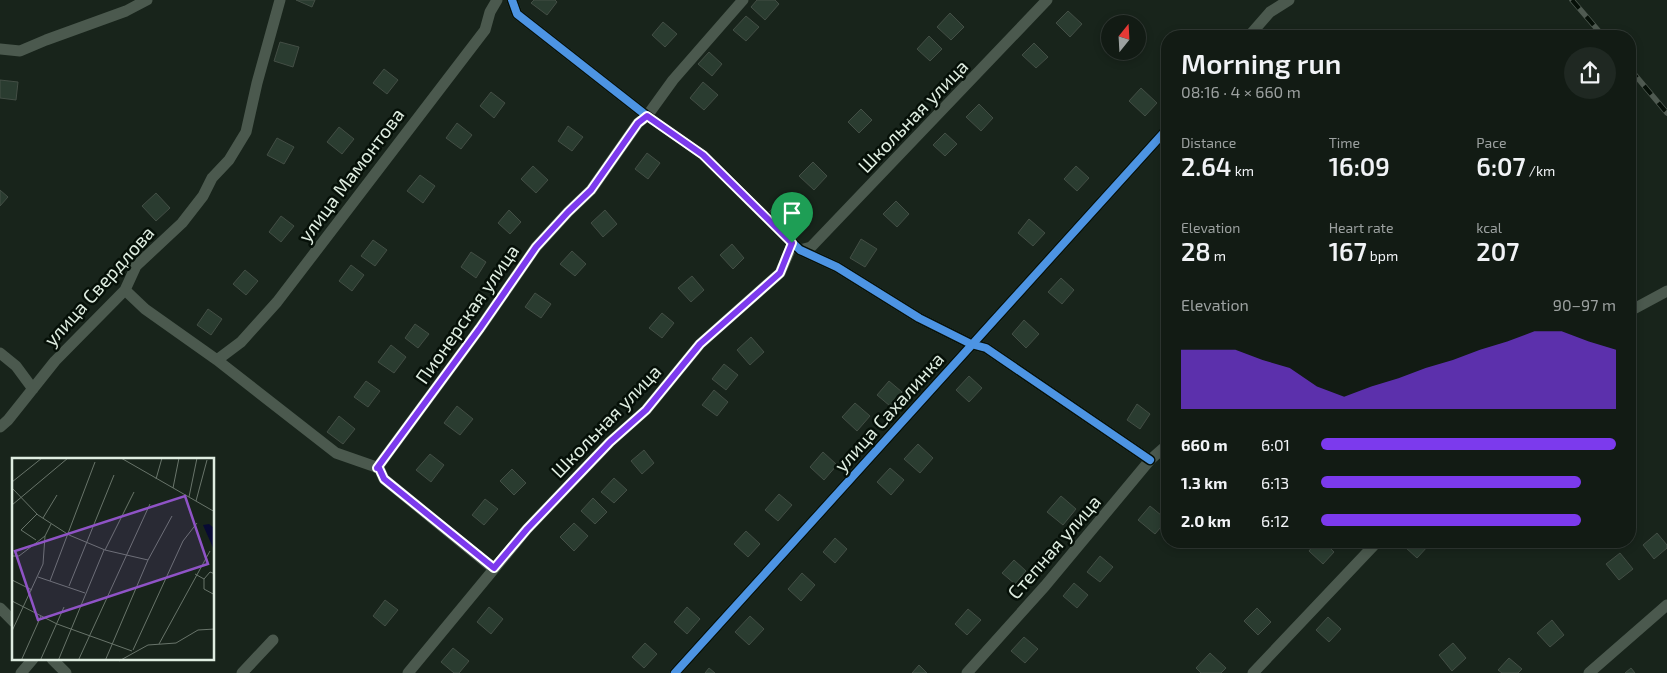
<!DOCTYPE html>
<html lang="en">
<head>
<meta charset="utf-8">
<style>
  :root { --surface:#121b14; --page:#1f2822; --text:#f1f3f6; --muted:#9ca1a0; --line:#313934; --accent:#7c3aed }
  body { margin:0; font-family:"Exo 2",sans-serif; background:var(--page); color:var(--text); height:100vh; display:flex; flex-direction:column; font-size:19px; white-space:nowrap }
  * { box-sizing:border-box; margin:0 }
  p { font-size:16px; color:var(--muted) }
  .icon { flex:none; width:28px; height:28px; fill:none; stroke:currentColor; stroke-width:2; stroke-linecap:round; stroke-linejoin:round }
  .map { position:relative; flex:1; overflow:hidden }
  .side { position:absolute; left:1161px; top:30px; width:475px; height:518px; display:flex; flex-direction:column; background:var(--surface); border-radius:20px; box-shadow:0 2px 8px #0003,0 0 0 1px var(--line) }
  .side>* { flex:none }
  .needle { width:32px; rotate:18deg }
  .fabs { position:absolute; left:1101px; top:15px; display:grid; gap:10px }
  .fabs a { display:grid; place-items:center; width:45px; height:45px; border-radius:50%; background:var(--surface); box-shadow:0 2px 8px #0003,0 0 0 1px var(--line); font-size:25px }
  .pin { position:absolute; display:grid; place-items:center; width:42px; height:42px; color:#fff; margin:-51px -21px; border-radius:50% 50% 50% 0; rotate:-45deg; box-shadow:0 0 5px #0007 }
  .pin .icon { rotate:45deg }
  .round { display:grid; place-items:center; flex:none; width:52px; height:52px; border-radius:26px; background:var(--page) }
  .summary { display:flex; align-items:center; justify-content:space-between; height:85px; padding:0 20px }
  h1 { font-size:28px; font-weight:600; line-height:38px }
  .metrics { display:grid; grid-template-columns:repeat(3,1fr); gap:8px; height:85px; padding:5px 20px }
  .metrics div { display:grid; align-content:center }
  .metrics b { font-size:25px; font-weight:600 }
  .metrics small { font-size:14px; font-weight:400 }
  .metrics p { font-size:14px }
  .chart { height:140px; padding:10px 20px }
  .chart p { display:flex; justify-content:space-between }
  .chart svg { width:100%; height:90px; margin-top:5px; fill:var(--accent); opacity:.7 }
  ul { padding:0 20px; list-style:none; font-size:16px }
  li { display:grid; grid-template-columns:80px 60px 1fr; align-items:center; height:38px }
  li i { height:12px; border-radius:6px; background:var(--accent) }
  .map>svg:first-child { display:block }
</style>
</head>
<body>
<div class="map">
<svg width="1667" height="673" viewBox="0 0 1667 673">
  <rect width="100%" height="100%" fill="#18241b"/>
  <!-- building -->
  <path fill="#2a3c30" stroke="#434e45" d="M296,0H315L312,7Z
    M534,0H555L557,2L547,15L531,3Z
    M757,0H775L779,4L765,20L751,7Z
    M1068,11L1082,24L1070,37L1056,23Z
    M950,13L964,27L951,40L937,27Z
    M746,16L759,27L746,41L733,30Z
    M663,22L677,34L665,47L652,35Z
    M929,36L942,49L930,61L917,49Z
    M280,42L299,47L293,67L274,61Z
    M1034,43L1048,57L1036,68L1022,55Z
    M709,52L722,64L712,76L698,64Z
    M384,69L398,80L387,94L373,83Z
    M0,80L18,82L16,100L0,98Z
    M703,82L718,95L704,110L690,98Z
    M1141,88L1157,103L1145,116L1129,101Z
    M491,92L505,103L494,118L480,106Z
    M979,104L993,118L981,131L966,117Z
    M861,109L872,120L859,133L848,122Z
    M457,123L472,135L461,149L446,138Z
    M568,126L583,137L572,151L558,141Z
    M339,127L354,139L342,154L327,142Z
    M945,133L957,144L945,156L933,145Z
    M277,138L294,147L284,164L267,155Z
    M647,153L660,163L648,179L635,169Z
    M1168,158V169L1162,164Z
    M813,162L827,176L814,190L799,176Z
    M533,166L548,180L536,193L521,179Z
    M1076,166L1089,178L1077,191L1064,179Z
    M420,175L435,186L423,203L407,191Z
    M0,190L8,197L0,206Z
    M156,193L170,208L156,221L142,206Z
    M783,199L797,213L783,228L768,213Z
    M896,201L909,214L897,227L883,214Z
    M509,210L521,222L510,234L498,223Z
    M605,210L617,224L603,237L591,223Z
    M281,216L294,226L281,242L269,232Z
    M1029,219L1045,233L1033,246L1018,233Z
    M861,239L877,249L865,267L850,258Z
    M373,240L387,250L375,266L361,256Z
    M732,244L744,258L733,269L720,255Z
    M572,251L586,264L575,276L560,264Z
    M471,252L486,262L476,278L461,267Z
    M351,265L364,275L352,291L339,281Z
    M245,270L258,281L246,295L233,284Z
    M692,276L704,290L691,302L678,288Z
    M1061,278L1074,290L1062,304L1048,292Z
    M535,293L551,304L541,318L525,307Z
    M208,309L222,319L211,335L197,325Z
    M662,313L674,323L662,338L649,328Z
    M1024,320L1039,334L1026,348L1012,334Z
    M415,324L429,334L418,348L405,338Z
    M751,337L764,352L750,365L737,350Z
    M391,345L406,357L394,373L378,362Z
    M724,364L738,375L726,390L712,379Z
    M969,376L982,388L969,402L956,390Z
    M366,381L380,391L368,407L354,397Z
    M889,381L902,392L890,406L877,395Z
    M714,390L728,402L717,416L702,405Z
    M855,403L870,416L857,431L842,417Z
    M1137,404L1150,414L1140,429L1127,420Z
    M457,406L473,419L460,435L444,423Z
    M339,416L355,429L343,444L327,432Z
    M918,444L933,458L920,473L904,459Z
    M644,450L654,463L642,474L631,461Z
    M823,452L837,465L824,480L810,467Z
    M430,454L444,465L431,482L416,470Z
    M890,468L904,480L891,495L877,482Z
    M512,469L526,483L514,495L500,481Z
    M614,478L627,490L614,503L601,492Z
    M779,494L792,505L778,521L765,510Z
    M1061,496L1076,509L1063,525L1047,512Z
    M593,498L607,512L595,524L581,511Z
    M485,499L498,509L484,525L472,515Z
    M1150,506L1167,520L1155,534L1138,520Z
    M574,523L588,536L574,551L560,537Z
    M746,531L760,544L748,557L734,544Z
    M1657,533L1667,545V548L1654,559L1643,545Z
    M835,538L847,549L835,563L823,552Z
    M1317,541H1323L1334,552L1323,564L1309,551Z
    M1411,541H1425L1429,545L1417,558L1405,547Z
    M1620,553L1633,569L1619,580L1606,564Z
    M1100,556L1113,567L1100,582L1087,572Z
    M1014,560L1026,571L1015,584L1002,573Z
    M802,573L815,585L801,601L788,589Z
    M1074,583L1088,595L1077,608L1063,596Z
    M385,600L398,610L385,626L373,616Z
    M489,607L503,619L491,634L477,622Z
    M687,607L700,619L687,634L674,622Z
    M1257,608L1271,622L1258,635L1244,621Z
    M968,609L981,620L967,635L955,624Z
    M750,616L764,629L749,645L735,632Z
    M1328,617L1341,629L1329,642L1316,630Z
    M1552,620L1564,635L1550,647L1537,633Z
    M1024,637L1038,649L1025,663L1011,651Z
    M645,643L657,654L644,668L632,657Z
    M1453,643L1466,658L1452,671L1439,655Z
    M453,648L469,661L459,673H454L441,662Z
    M1210,653L1226,668L1221,673H1201L1196,668Z
    M1509,658L1522,669L1518,673H1502L1498,670Z
    M919,665L927,673H912Z
    M709,668L715,673H705Z
    M1631,668L1635,673H1625Z"/>
  <g fill="none" stroke-linecap="round" stroke-linejoin="round">
    <!-- minor -->
    <path stroke="#4b594e" stroke-width="11" d="M512,0L517,14L647,116L703,155L800,250L837,267L919,318L971,344L986,348L1150,460
      M1249,36L1270,12L1289,0
      M0,49L20,51L46,40L126,11L147,0
      M800,250L811,247L1047,0
      M125,290L145,309L217,360L336,453L379,468L384,479L494,569
      M1630,311L1667,291
      M0,353L16,366L33,389
      M217,360L241,342L277,302L485,30L490,12L497,0
      M0,427L8,420L55,361L125,290L136,266L182,223L203,196L212,178L229,160L246,132L257,83L280,0
      M377,468L480,328L536,247L568,212L591,190L638,123L647,116L673,80L743,0
      M0,608L14,622
      M52,659L66,673
      M21,673L33,659
      M242,673L273,640
      M408,673L527,529L610,442L646,410L700,344L780,273L793,243
      M675,673L1168,128
      M967,673L1045,586L1150,460L1168,444
      M1253,673L1378,541
      M1589,673L1667,605"/>
    <!-- rail casing -->
    <g stroke="#4f5a51" stroke-width="5.5">
      <path id="rail" d="M1572,0L1603,36
        M1630,69L1667,113"/>
    </g>
    <!-- rail -->
    <use href="#rail" stroke="#061008" stroke-width="4" stroke-dasharray="11" stroke-linecap="butt"/>
    <!-- cycleway casing -->
    <g stroke="#061008" stroke-width="11">
      <path id="cycleway" d="M512,0L517,14L647,116L703,155L800,250L837,267L919,318L971,344L986,348L1150,460
        M675,673L1168,128"/>
    </g>
    <!-- cycleway -->
    <use href="#cycleway" stroke="#4d94e3" stroke-width="8"/>
  </g>
  <g fill="none" stroke-linecap="round" stroke-linejoin="round">
    <!-- route casing -->
    <g stroke="#fff" stroke-width="10">
      <path id="route" d="M647,116L703,155L792,243L780,273L700,344L646,410L610,442L527,529L494,568L384,479L379,468H377L480,328L536,247L568,212L591,190L638,123Z"/>
    </g>
    <!-- route -->
    <use href="#route" stroke="#7c3aed" stroke-width="6"/>
  </g>
  <g text-anchor="middle" stroke-width="5" stroke-linejoin="round" paint-order="stroke">
    <!-- street labels -->
    <g font-size="19" fill="#dfede1" stroke="#061008">
      <text transform="translate(913 116) rotate(-46)" y="7">Школьная улица</text>
      <text transform="translate(351 175) rotate(-53)" y="7">улица Мамонтова</text>
      <text transform="translate(99 286) rotate(-48)" y="7">улица Свердлова</text>
      <text transform="translate(467 314) rotate(-55)" y="7">Пионерская улица</text>
      <text transform="translate(889 412) rotate(-48)" y="7">улица Сахалинка</text>
      <text transform="translate(606 421) rotate(-46)" y="7">Школьная улица</text>
      <text transform="translate(1054 547) rotate(-49)" y="7">Степная улица</text>
    </g>
  </g>
  <!-- overview -->
  <g transform="translate(12 458)">
    <rect width="202" height="202" fill="#18241b"/>
    <path d="M197,66L202,70V92L191,67Z" fill="#080a34"/>
    <path fill="none" stroke="#68746a" stroke-width="1" d="M109,0L203,54M144,21L150,0M0,24L30,0M0,30L26,57L57,77L93,92L136,102M161,30L167,0M177,39L185,0M184,43L195,2M0,47L56,0M31,60L45,37M24,82L9,72L25,56M93,92L122,34M0,98H7L33,78L39,66M183,116L192,121L198,114L203,116M26,119L73,135M192,121V131L203,137M0,122L20,132M38,123L83,4M57,128L102,17M0,143L45,166L120,193M0,173L31,106L33,78M147,186L198,93M121,192L171,83L185,65M9,203L29,158M28,203L52,149M46,203L92,92M66,203L138,46M93,203L136,102L160,58M107,203L136,187L164,185L186,172L203,171"/>
    <path fill="#8f53c6" fill-opacity="0.15" stroke="#8f53c6" stroke-width="2.5" d="M173,38L196,106L26,162L3,93Z"/>
    <rect width="202" height="202" fill="none" stroke="#dfede1" stroke-width="2.5"/>
  </g>
</svg>
<div class="fabs">
<a><svg class="needle" viewBox="-14 -14 28 28"><path d="M0-13l5 13h-10z" fill="#e53935"/><path d="M0 13l5-13h-10z" fill="#9ca1a0"/></svg></a>
</div>
<div class="pin" style="left:792px;top:243px;background:#1e9e55"><svg class="icon" aria-label="arrive" viewBox="0 0 24 24"><path d="M6 21V4h12l-3 4 3 4H6"/></svg></div>
<section class="side">
<div class="summary"><div><h1>Morning run</h1><p>08:16 · 4 × 660 m</p></div><a class="round"><svg class="icon" aria-label="share" viewBox="0 0 24 24"><path d="M12 15V3M7 8l5-5 5 5M5 13v7h14v-7"/></svg></a></div>
<div class="metrics">
<div><p>Distance</p><b>2.64<small> km</small></b></div>
<div><p>Time</p><b>16:09</b></div>
<div><p>Pace</p><b>6:07<small> /km</small></b></div>
</div>
<div class="metrics">
<div><p>Elevation</p><b>28<small> m</small></b></div>
<div><p>Heart rate</p><b>167<small> bpm</small></b></div>
<div><p>kcal</p><b>207</b></div>
</div>
<div class="chart"><p><span>Elevation</span>90–97 m</p>
<svg viewBox="0 0 160 44" preserveAspectRatio="none"><path d="M0 44V15L10 15L20 15L30 20L40 24L50 33L60 38L70 33L80 29L90 24L100 20L110 15L120 11L130 6L140 6L150 11L160 15V44z"/></svg>
</div>
<ul>
<li><b>660 m</b>6:01<i style="width:100%"></i></li>
<li><b>1.3 km</b>6:13<i style="width:88%"></i></li>
<li><b>2.0 km</b>6:12<i style="width:88%"></i></li>
</ul>
</section>
</div>
</body>
</html>
